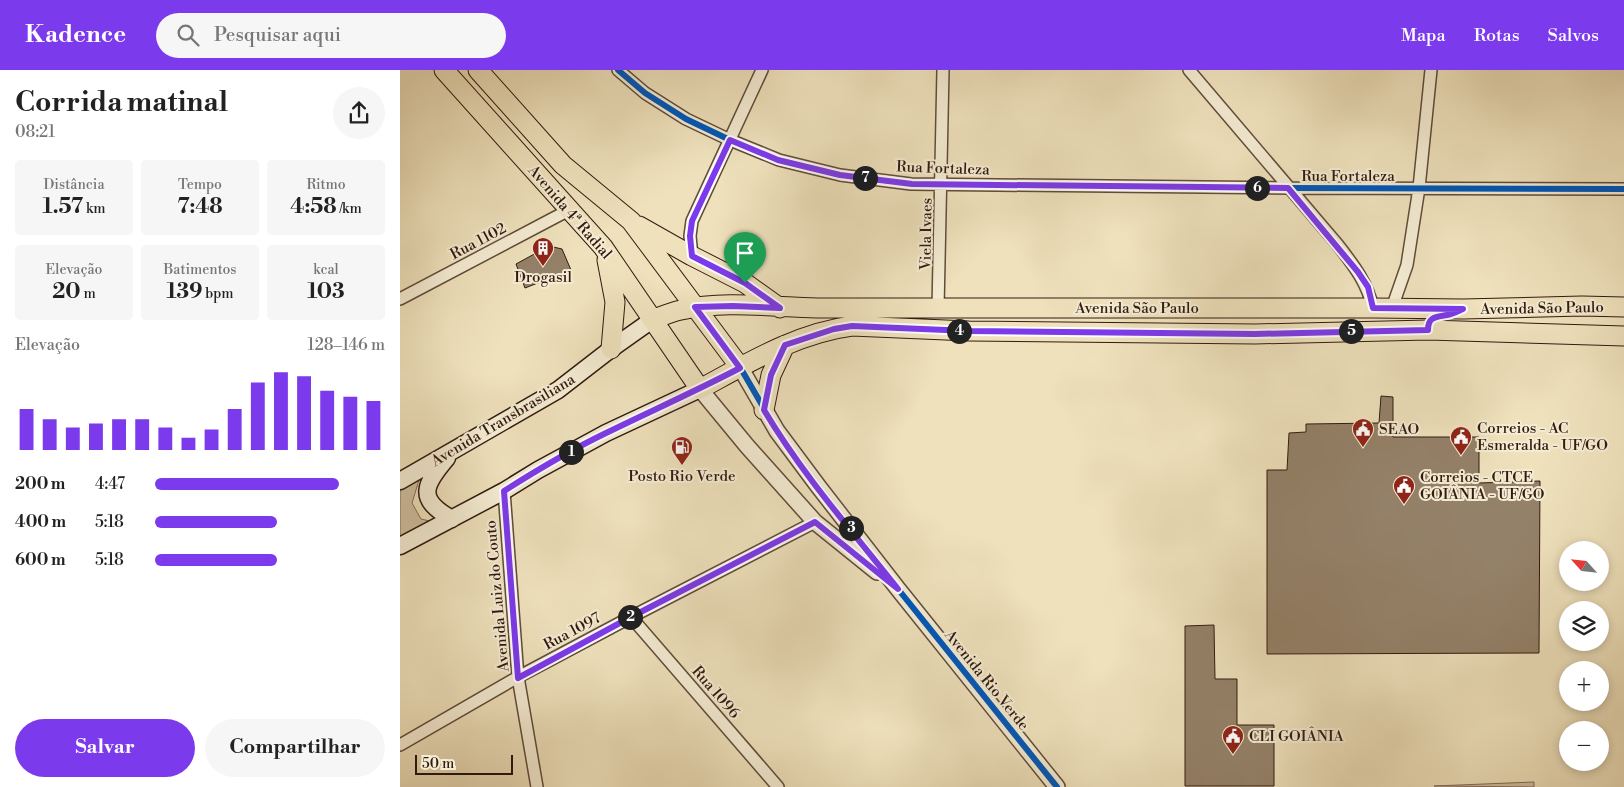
<!DOCTYPE html>
<html lang="pt">
<head>
<meta charset="utf-8">
<style>
  :root { --surface:#fff; --page:#f6f6f6; --text:#222; --muted:#767676; --accent:#7c3aed }
  body { margin:0; font-family:"Libre Bodoni",serif; background:var(--page); color:var(--text); height:100vh; display:flex; flex-direction:column; font-size:19px; white-space:nowrap }
  * { box-sizing:border-box; margin:0 }
  p { font-size:16px; color:var(--muted) }
  .icon { flex:none; width:28px; height:28px; fill:none; stroke:currentColor; stroke-width:2; stroke-linecap:round; stroke-linejoin:round }
  .map { position:relative; flex:1; overflow:hidden }
  .panel { display:flex; flex-direction:column; background:var(--surface); width:400px }
  .panel>* { flex:none }
  .needle { width:32px; rotate:297deg }
  .buttons { position:absolute; left:1159px; top:471px; display:grid; gap:10px }
  .buttons a { display:grid; place-items:center; width:50px; height:50px; border-radius:50%; background:var(--surface); box-shadow:0 2px 8px #0003; font-size:25px }
  .scale { position:absolute; left:15px; bottom:12px; width:98px; box-sizing:border-box; padding-left:5px; border:2px solid #321a10; border-top:0; font-size:14px; line-height:18px; white-space:nowrap; color:#321a10; -webkit-text-stroke:4px #f4ecd3; paint-order:stroke }
  .pin { position:absolute; display:grid; place-items:center; width:42px; height:42px; color:#fff; margin:-51px -21px; border-radius:50% 50% 50% 0; rotate:-45deg; box-shadow:0 0 5px #0007 }
  .pin .icon { rotate:45deg }
  .km { position:absolute; width:25px; height:25px; margin:-12px; border-radius:50%; background:#222; color:#fff; font-size:14px; line-height:25px; text-align:center }
  .round { display:grid; place-items:center; flex:none; width:52px; height:52px; border-radius:26px; background:var(--page) }
  .headline { display:flex; align-items:center; justify-content:space-between; height:85px; padding:0 15px }
  h1 { font-size:28px; font-weight:700; line-height:38px }
  .metrics { display:grid; grid-template-columns:repeat(3,1fr); gap:8px; height:85px; padding:5px 15px }
  .metrics div { display:grid; align-content:center; border-radius:5px; background:var(--page); text-align:center }
  .metrics b { font-size:21px; font-weight:700 }
  .metrics small { font-size:14px; font-weight:400 }
  .metrics p { font-size:14px }
  .chart { height:140px; padding:10px 15px }
  .chart p { display:flex; justify-content:space-between }
  .chart svg { width:100%; height:90px; margin-top:5px; stroke:var(--accent); stroke-width:6 }
  .button { display:flex; gap:10px; margin-top:auto; padding:10px 15px }
  .button a { flex:1; height:58px; border-radius:30px; background:var(--accent); color:#fff; font-size:20px; font-weight:700; line-height:58px; text-align:center }
  .button a+a { background:var(--page); color:var(--text) }
  ul { padding:0 15px; list-style:none; font-size:16px }
  li { display:grid; grid-template-columns:80px 60px 1fr; align-items:center; height:38px }
  li i { height:12px; border-radius:6px; background:var(--accent) }
  header { display:flex; align-items:center; gap:30px; box-sizing:border-box; height:70px; padding:0 25px; background:var(--accent); color:#fff }
  header strong { font-size:24px }
  nav { display:flex; gap:28px; margin-inline-start:auto; font-size:18px }
  .search { width:350px; height:45px; background:var(--page); display:flex; align-items:center; gap:12px; box-sizing:border-box; padding:0 18px; border-radius:28px; color:var(--muted); font-size:19px }
  main { display:flex; flex:1; min-height:0 }
  .map>svg:first-child { display:block }
</style>
</head>
<body>
<header>
<strong>Kadence</strong>
<div class="search"><svg class="icon" aria-label="search" viewBox="0 0 24 24"><circle cx="10" cy="10" r="6"/><path d="M15 15l6 6"/></svg>Pesquisar aqui</div>
<nav><a>Mapa</a><a>Rotas</a><a>Salvos</a></nav>
</header>
<main>
<section class="panel">
<div class="headline"><div><h1>Corrida matinal</h1><p>08:21</p></div><a class="round"><svg class="icon" aria-label="share" viewBox="0 0 24 24"><path d="M12 15V3M7 8l5-5 5 5M5 13v7h14v-7"/></svg></a></div>
<div class="metrics">
<div><p>Distância</p><b>1.57<small> km</small></b></div>
<div><p>Tempo</p><b>7:48</b></div>
<div><p>Ritmo</p><b>4:58<small> /km</small></b></div>
</div>
<div class="metrics">
<div><p>Elevação</p><b>20<small> m</small></b></div>
<div><p>Batimentos</p><b>139<small> bpm</small></b></div>
<div><p>kcal</p><b>103</b></div>
</div>
<div class="chart"><p><span>Elevação</span>128–146 m</p>
<svg viewBox="0 0 160 44" preserveAspectRatio="none"><path d="M5 44V24M15 44V29M25 44V33M35 44V31M45 44V29M55 44V29M65 44V33M75 44V38M85 44V34M95 44V24M105 44V11M115 44V6M125 44V8M135 44V15M145 44V18M155 44V20"/></svg>
</div>
<ul>
<li><b>200 m</b>4:47<i style="width:80%"></i></li>
<li><b>400 m</b>5:18<i style="width:53%"></i></li>
<li><b>600 m</b>5:18<i style="width:53%"></i></li>
</ul>
<div class="button"><a>Salvar</a><a>Compartilhar</a></div>
</section>
<div class="map">
<svg width="1224" height="717" viewBox="0 0 1224 717">
  <rect width="100%" height="100%" fill="#eee1bc"/>
  <filter id="stains"><feTurbulence type="fractalNoise" baseFrequency=".004" numOctaves="4"/><feColorMatrix values="0 0 0 0 .2 0 0 0 0 .09 0 0 0 0 .02 0 0 0 .5 -.17"/></filter>
  <radialGradient id="worn" r=".72"><stop offset=".6" stop-color="#630" stop-opacity="0"/><stop offset="1" stop-color="#630" stop-opacity=".3"/></radialGradient>
  <!-- green -->
  <path fill="#cebf9f" stroke="#806c58" d="M19,410L12,433L21,449L34,452L0,470V421Z
    M1134,712V717L1034,716Z"/>
  <!-- building -->
  <path fill="#948169" stroke="#321a10" d="M149,176L162,179L171,200L125,218L116,194Z
    M981,326L993,327V367H1079V413L1140,411L1139,583L867,584V400H887L889,363L906,362V354L979,353Z
    M814,555L815,609H837V655H874V716H785V556Z"/>
  <g fill="none" stroke-linecap="round" stroke-linejoin="round">
    <!-- minor casing -->
    <g stroke="#614c3b" stroke-width="14">
      <path id="minor" d="M218,0L245,23L286,49L330,70L379,90L440,105L511,114L888,118L1224,119
        M789,0L938,175C954,196 967,212 973,238
        M292,186L290,166L292,151L362,0
        M0,229L169,140
        M538,238L543,0
        M992,238L1007,195L1019,118L1031,0
        M104,421L118,607L137,717
        M231,547L378,717
        M0,675L118,607L231,547L415,452"/>
    </g>
    <!-- tertiary casing -->
    <g stroke="#614c3b" stroke-width="18">
      <path id="tertiary" d="M340,297L377,361L418,416L498,519L657,717
        M300,319L347,376L415,452L477,502"/>
    </g>
    <!-- secondary casing -->
    <g stroke="#321a10" stroke-width="19">
      <path id="secondary" d="M47,388C24,415 16,429 52,449
        M0,411L158,320L211,279L252,250
        M0,476L104,421L138,400L206,363L300,319"/>
    </g>
    <!-- primary casing -->
    <g stroke="#321a10" stroke-width="21">
      <path id="primary" d="M44,0L203,177L300,319C348,293 397,263 452,256L569,261L855,264L1028,260L1224,266
        M78,0L163,95L231,151L340,297
        M239,156L292,186L345,213L380,238
        M207,190L215,232L211,279
        M252,250C262,246 271,242 281,240C323,230 373,237 417,238H973L1063,239L1182,236L1224,237
        M364,340L371,305L385,275"/>
    </g>
    <!-- minor -->
    <use href="#minor" stroke="#f4ecd3" stroke-width="11"/>
    <!-- tertiary -->
    <use href="#tertiary" stroke="#f4ecd3" stroke-width="15"/>
    <!-- secondary -->
    <use href="#secondary" stroke="#f4ecd3" stroke-width="16"/>
    <!-- primary -->
    <use href="#primary" stroke="#eee1bc" stroke-width="19"/>
    <!-- cycleway casing -->
    <g stroke="#f4ecd3" stroke-width="9">
      <path id="cycleway" d="M218,0L245,23L286,49L330,70L379,90L440,105L511,114L888,118L1224,119
        M340,297L377,361L418,416L498,519L657,717"/>
    </g>
    <!-- cycleway -->
    <use href="#cycleway" stroke="#0057b8" stroke-width="6"/>
  </g>
  <g fill="none" stroke-linecap="round" stroke-linejoin="round">
    <!-- route casing -->
    <g stroke="#fff" stroke-width="10">
      <path id="route" d="M330,70L378,90L440,105L512,114L888,118L958,202L968,217L973,238L1063,239C1058,241 1053,244 1047,245C1037,247 1028,246 1028,260L855,264L569,261L452,256L434,259L385,275L371,305L364,340C402,404 452,461 498,519L415,452L231,547L118,608L104,421C137,400 171,380 206,363C251,341 296,321 340,298L295,237L333,236L380,238L345,213L292,186L290,166L292,151Z"/>
    </g>
    <!-- route -->
    <use href="#route" stroke="#7c3aed" stroke-width="6"/>
  </g>
  <!-- icons -->
  <defs>
    <g id="building-pin" transform="scale(1.125)"><path d="M0 17L-7.5 6A9.5 9.5 0 1 1 7.5 6Z" fill="#8f2418" stroke="#f4ecd3"/><path d="M-4-6H4V6H1V3H-1V6H-4ZM-2.5-4.3h1.7v1.8h-1.7ZM.8-4.3h1.7v1.8H.8ZM-2.5-1h1.7V.8h-1.7ZM.8-1h1.7V.8H.8Z" fill="#fff"/></g>
    <g id="civic-pin" transform="scale(1.125)"><path d="M0 17L-7.5 6A9.5 9.5 0 1 1 7.5 6Z" fill="#8f2418" stroke="#f4ecd3"/><path d="M-.6-6.5H3V-4.5H.6V-3L4-1V1h2V6H-6V1h2V-1L-.6-3ZM-1.2 2.5V6h2.4V2.5Z" fill="#fff"/></g>
    <g id="fuel-pin" transform="scale(1.125)"><path d="M0 17L-7.5 6A9.5 9.5 0 1 1 7.5 6Z" fill="#8f2418" stroke="#f4ecd3"/><path d="M-5.5-6h7V0h2V4h1.3V-2.5L3-4.5l.8-.8L6-3V5H2.5V1h-1V6h-7ZM-4.2-4.7v3.2H.2V-4.7Z" fill="#fff"/></g>
  </defs>
  <g fill-rule="evenodd">
    <use href="#building-pin" x="143" y="178"/>
    <use href="#civic-pin" x="963" y="359"/>
    <use href="#civic-pin" x="1061" y="367"/>
    <use href="#fuel-pin" x="282" y="377"/>
    <use href="#civic-pin" x="1004" y="416"/>
    <use href="#civic-pin" x="833" y="666"/>
  </g>
  <g text-anchor="middle" stroke-width="4" stroke-linejoin="round" paint-order="stroke">
    <!-- street labels -->
    <g font-size="15" fill="#321a10" stroke="#f4ecd3">
      <text transform="translate(543 98) rotate(2)" y="5">Rua Fortaleza</text>
      <text x="948" y="111">Rua Fortaleza</text>
      <text transform="translate(170 142) rotate(49)" y="5">Avenida 4ª Radial</text>
      <text transform="translate(526 164) rotate(-89)" y="5">Viela Ivaes</text>
      <text transform="translate(78 171) rotate(-28)" y="5">Rua 1102</text>
      <text x="737" y="243">Avenida São Paulo</text>
      <text transform="translate(1142 238) rotate(-1)" y="5">Avenida São Paulo</text>
      <text transform="translate(103 350) rotate(-31)" y="5">Avenida Transbrasiliana</text>
      <text transform="translate(97 526) rotate(-95)" y="5">Avenida Luiz do Couto</text>
      <text transform="translate(172 561) rotate(-28)" y="5">Rua 1097</text>
      <text transform="translate(587 610) rotate(51)" y="5">Avenida Rio Verde</text>
      <text transform="translate(316 622) rotate(49)" y="5">Rua 1096</text>
    </g>
    <!-- poi labels -->
    <g font-size="15" fill="#321a10" stroke="#f4ecd3" text-anchor="start">
      <text x="143" y="212" text-anchor="middle">Drogasil</text>
      <text x="1077" y="363">Correios - AC<tspan x="1077" dy="17">Esmeralda - UF/GO</tspan></text>
      <text x="979" y="364">SEAO</text>
      <text x="282" y="411" text-anchor="middle">Posto Rio Verde</text>
      <text x="1020" y="412">Correios - CTCE<tspan x="1020" dy="17">GOIÂNIA - UF/GO</tspan></text>
      <text x="849" y="671">CLI GOIÂNIA</text>
    </g>
  </g>
  <rect width="100%" height="100%" filter="url(#stains)"/>
  <rect width="100%" height="100%" fill="url(#worn)"/>
</svg>
<div class="buttons">
<a><svg class="needle" viewBox="-14 -14 28 28"><path d="M0-13l5 13h-10z" fill="#e53935"/><path d="M0 13l5-13h-10z" fill="#767676"/></svg></a>
<a><svg class="icon" aria-label="layers" viewBox="0 0 24 24"><path d="M12 4l9 5-9 5-9-5zM3 14l9 5 9-5"/></svg></a>
<a>+</a>
<a>−</a>
</div>
<div class="scale">50 m</div>
<div class="pin" style="left:345px;top:213px;background:#1e9e55"><svg class="icon" aria-label="arrive" viewBox="0 0 24 24"><path d="M6 21V4h12l-3 4 3 4H6"/></svg></div>
<b class="km" style="left:171px;top:382px">1</b>
<b class="km" style="left:230px;top:547px">2</b>
<b class="km" style="left:451px;top:458px">3</b>
<b class="km" style="left:559px;top:261px">4</b>
<b class="km" style="left:951px;top:261px">5</b>
<b class="km" style="left:857px;top:118px">6</b>
<b class="km" style="left:465px;top:108px">7</b>
</div>
</main>
</body>
</html>
